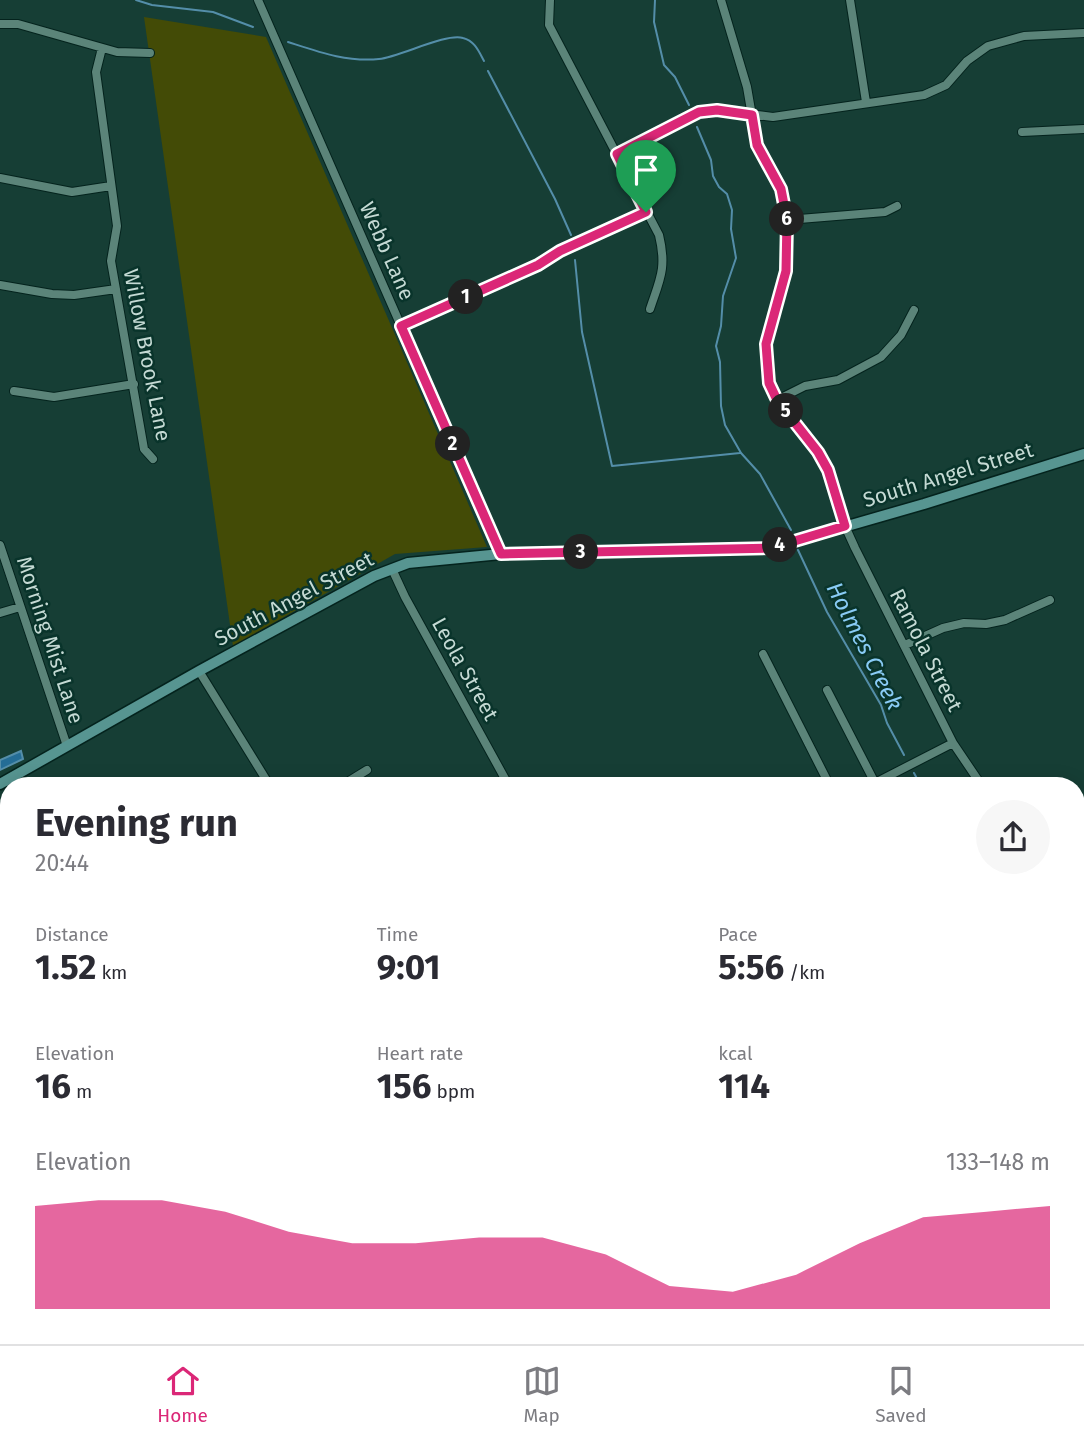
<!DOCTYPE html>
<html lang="en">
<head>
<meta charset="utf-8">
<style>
  :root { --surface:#fff; --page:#f7f7f7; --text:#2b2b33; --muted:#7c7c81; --line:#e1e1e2; --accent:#db2777 }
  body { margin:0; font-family:"Fira Sans",sans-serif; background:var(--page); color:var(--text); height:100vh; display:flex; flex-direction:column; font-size:26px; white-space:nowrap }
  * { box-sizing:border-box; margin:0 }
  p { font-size:23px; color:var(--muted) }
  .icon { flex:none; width:38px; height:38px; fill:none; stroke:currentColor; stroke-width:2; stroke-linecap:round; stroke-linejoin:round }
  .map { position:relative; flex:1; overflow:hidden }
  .side { position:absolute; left:0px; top:777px; width:1085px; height:567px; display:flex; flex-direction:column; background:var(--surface); border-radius:28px 28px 0 0; box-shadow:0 4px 18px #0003 }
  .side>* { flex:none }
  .pin { position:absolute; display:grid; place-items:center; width:60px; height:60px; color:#fff; margin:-72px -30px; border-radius:50% 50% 50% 0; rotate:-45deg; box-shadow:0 0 7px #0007 }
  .pin .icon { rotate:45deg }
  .km { position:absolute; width:35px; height:35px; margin:-18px; border-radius:50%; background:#222; color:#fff; font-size:19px; line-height:35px; text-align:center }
  .round { display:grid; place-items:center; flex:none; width:74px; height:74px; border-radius:37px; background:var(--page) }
  .headline { display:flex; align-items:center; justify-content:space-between; height:119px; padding:0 35px }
  h1 { font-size:38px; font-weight:700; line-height:52px }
  .stats { display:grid; grid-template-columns:repeat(3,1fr); gap:10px; height:119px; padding:7px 35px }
  .stats div { display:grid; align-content:center }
  .stats b { font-size:35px; font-weight:700 }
  .stats small { font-size:19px; font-weight:400 }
  .stats p { font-size:19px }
  .chart { height:196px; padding:14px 35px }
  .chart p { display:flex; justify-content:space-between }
  .chart svg { width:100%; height:126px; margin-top:7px; fill:var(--accent); opacity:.7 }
  .menu { display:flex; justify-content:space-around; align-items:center; height:98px; border-top:2px solid var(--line); background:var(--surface); font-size:19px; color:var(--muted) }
  .menu a { display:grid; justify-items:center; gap:4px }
  .menu .selected { color:var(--accent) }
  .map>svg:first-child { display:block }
</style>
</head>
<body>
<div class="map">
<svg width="1084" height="1344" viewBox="0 0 1084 1344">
  <rect width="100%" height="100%" fill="#163e35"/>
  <!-- green -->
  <path fill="#434b06" d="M144,17L266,37L487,547L395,554L233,646Z
    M620,1335H928L897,1344H625Z"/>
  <!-- water -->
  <path fill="#246d96" stroke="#548ea9" stroke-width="2" d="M21,751L23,759L0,770V760Z"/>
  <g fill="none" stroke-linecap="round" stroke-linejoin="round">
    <!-- stream -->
    <path stroke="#548ea9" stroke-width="2" d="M136,0L152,5L213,12L253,27
      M655,0L654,22L664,65L675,77L689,105
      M288,42C319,52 346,62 379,59C400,57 445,33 463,38C475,41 479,52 484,61
      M488,71L555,199L571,235
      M697,127L711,160L713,176L719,187L727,194L732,210L731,229L736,258L723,296L721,326L716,346L720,362L721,406L725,425L741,453L760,474L791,530
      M575,260L582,332L612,466L740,453
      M798,550L827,612L881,705L887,723L904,755
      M914,773L921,786
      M1076,1106L1084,1124"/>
    <!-- street casing -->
    <g stroke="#04231d" stroke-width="10">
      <path id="street" d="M258,0L501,554
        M550,0L549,25L659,235C667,268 660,279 650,309
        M721,0L747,87L757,145L781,189L787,220L786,271L778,308L766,344L769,383L777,400L818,452L828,470L845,526L855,548L953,743L982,786
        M850,0L866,102
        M0,24H18L117,52L150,53
        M102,48L96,72L117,226L111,261L144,449L153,459
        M1022,132L1084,129
        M617,154L699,112L717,110L773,117L924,95L946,85L967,61L988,46L1024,36L1084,33
        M0,178L72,192L111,186
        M787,220L885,212L897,206
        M0,285L52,294L74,295L116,289
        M401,326L538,265L560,251L646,212
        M14,391L54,397L134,384
        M777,400L805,386L838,380L881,357L901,335L914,310
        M0,545L67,746
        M392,569L405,597L509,786
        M0,613L20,607
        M905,645L943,628L964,623L986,624L1005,620L1050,600
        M763,654L830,786
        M199,671L270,786
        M827,690L875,783
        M873,784L953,743
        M341,786L367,770
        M1076,910L1084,907
        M1076,951L1084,974
        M0,1007L9,1034
        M610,1335L616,1344
        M0,1342L23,1335"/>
    </g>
    <!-- secondary casing -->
    <g stroke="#04231d" stroke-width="13">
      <path id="secondary" d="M0,784L199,671L374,576L408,563L501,554L771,548L924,504L1084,454"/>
    </g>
    <!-- highway casing -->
    <g stroke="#04231d" stroke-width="17">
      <path id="highway" d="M1076,1330L1084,1328
        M1025,1344L1057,1335"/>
    </g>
    <!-- street -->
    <use href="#street" stroke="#5b8479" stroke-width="8"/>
    <!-- secondary -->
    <use href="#secondary" stroke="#579591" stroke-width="10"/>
    <!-- highway -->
    <use href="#highway" stroke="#4fbcca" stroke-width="14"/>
  </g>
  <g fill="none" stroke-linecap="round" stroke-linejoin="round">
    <!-- route casing -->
    <g stroke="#fff" stroke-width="14">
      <path id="route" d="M717,110L752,115L757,145L781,189L787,220L786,271L766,344L769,383L777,400L818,452L828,470L845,526L771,548L501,554L401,326L538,265L560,251L646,212L617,154L699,112Z"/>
    </g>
    <!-- route -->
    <use href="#route" stroke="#db2777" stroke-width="9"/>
  </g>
  <g text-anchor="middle" stroke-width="5" stroke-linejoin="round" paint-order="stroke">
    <!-- street labels -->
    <g font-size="21" fill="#c5dad4" stroke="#09342b">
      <text transform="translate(387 251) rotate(66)" y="7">Webb Lane</text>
      <text transform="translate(147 355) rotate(79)" y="7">Willow Brook Lane</text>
      <text transform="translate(948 475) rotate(-17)" y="7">South Angel Street</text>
      <text transform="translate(294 599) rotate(-28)" y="7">South Angel Street</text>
      <text transform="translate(50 640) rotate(72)" y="7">Morning Mist Lane</text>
      <text transform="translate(926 650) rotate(63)" y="7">Ramola Street</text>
      <text transform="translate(465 669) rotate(61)" y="7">Leola Street</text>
    </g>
    <!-- water labels -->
    <g font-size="23" font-style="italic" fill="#89cbf5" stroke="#09342b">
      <text transform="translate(865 646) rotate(63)" y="8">Holmes Creek</text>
    </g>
  </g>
</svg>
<div class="pin" style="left:646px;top:212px;background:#1e9e55"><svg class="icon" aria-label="arrive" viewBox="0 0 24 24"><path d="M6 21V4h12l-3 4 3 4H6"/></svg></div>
<b class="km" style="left:466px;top:297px">1</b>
<b class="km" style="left:453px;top:444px">2</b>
<b class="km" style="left:581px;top:552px">3</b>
<b class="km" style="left:780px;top:545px">4</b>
<b class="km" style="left:786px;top:411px">5</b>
<b class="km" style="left:787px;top:219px">6</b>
<section class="side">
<div class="headline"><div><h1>Evening run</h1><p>20:44</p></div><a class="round"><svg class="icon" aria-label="share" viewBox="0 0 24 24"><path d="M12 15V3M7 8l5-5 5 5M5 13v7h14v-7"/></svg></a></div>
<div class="stats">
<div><p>Distance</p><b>1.52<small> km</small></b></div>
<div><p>Time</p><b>9:01</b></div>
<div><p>Pace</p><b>5:56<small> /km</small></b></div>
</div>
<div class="stats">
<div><p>Elevation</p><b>16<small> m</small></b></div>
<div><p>Heart rate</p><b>156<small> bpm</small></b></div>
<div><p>kcal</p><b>114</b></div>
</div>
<div class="chart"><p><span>Elevation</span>133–148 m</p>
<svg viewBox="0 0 160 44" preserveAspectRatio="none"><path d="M0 44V8L10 6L20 6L30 10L40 17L50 21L60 21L70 19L80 19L90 25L100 36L110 38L120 32L130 21L140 12L150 10L160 8V44z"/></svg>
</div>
</section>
</div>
<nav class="menu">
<a class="selected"><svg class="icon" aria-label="home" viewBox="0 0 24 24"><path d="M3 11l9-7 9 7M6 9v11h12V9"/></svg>Home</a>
<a><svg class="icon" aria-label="map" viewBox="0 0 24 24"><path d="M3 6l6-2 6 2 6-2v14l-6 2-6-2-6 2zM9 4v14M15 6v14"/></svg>Map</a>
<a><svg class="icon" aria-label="saved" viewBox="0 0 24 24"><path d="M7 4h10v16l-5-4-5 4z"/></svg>Saved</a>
</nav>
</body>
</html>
